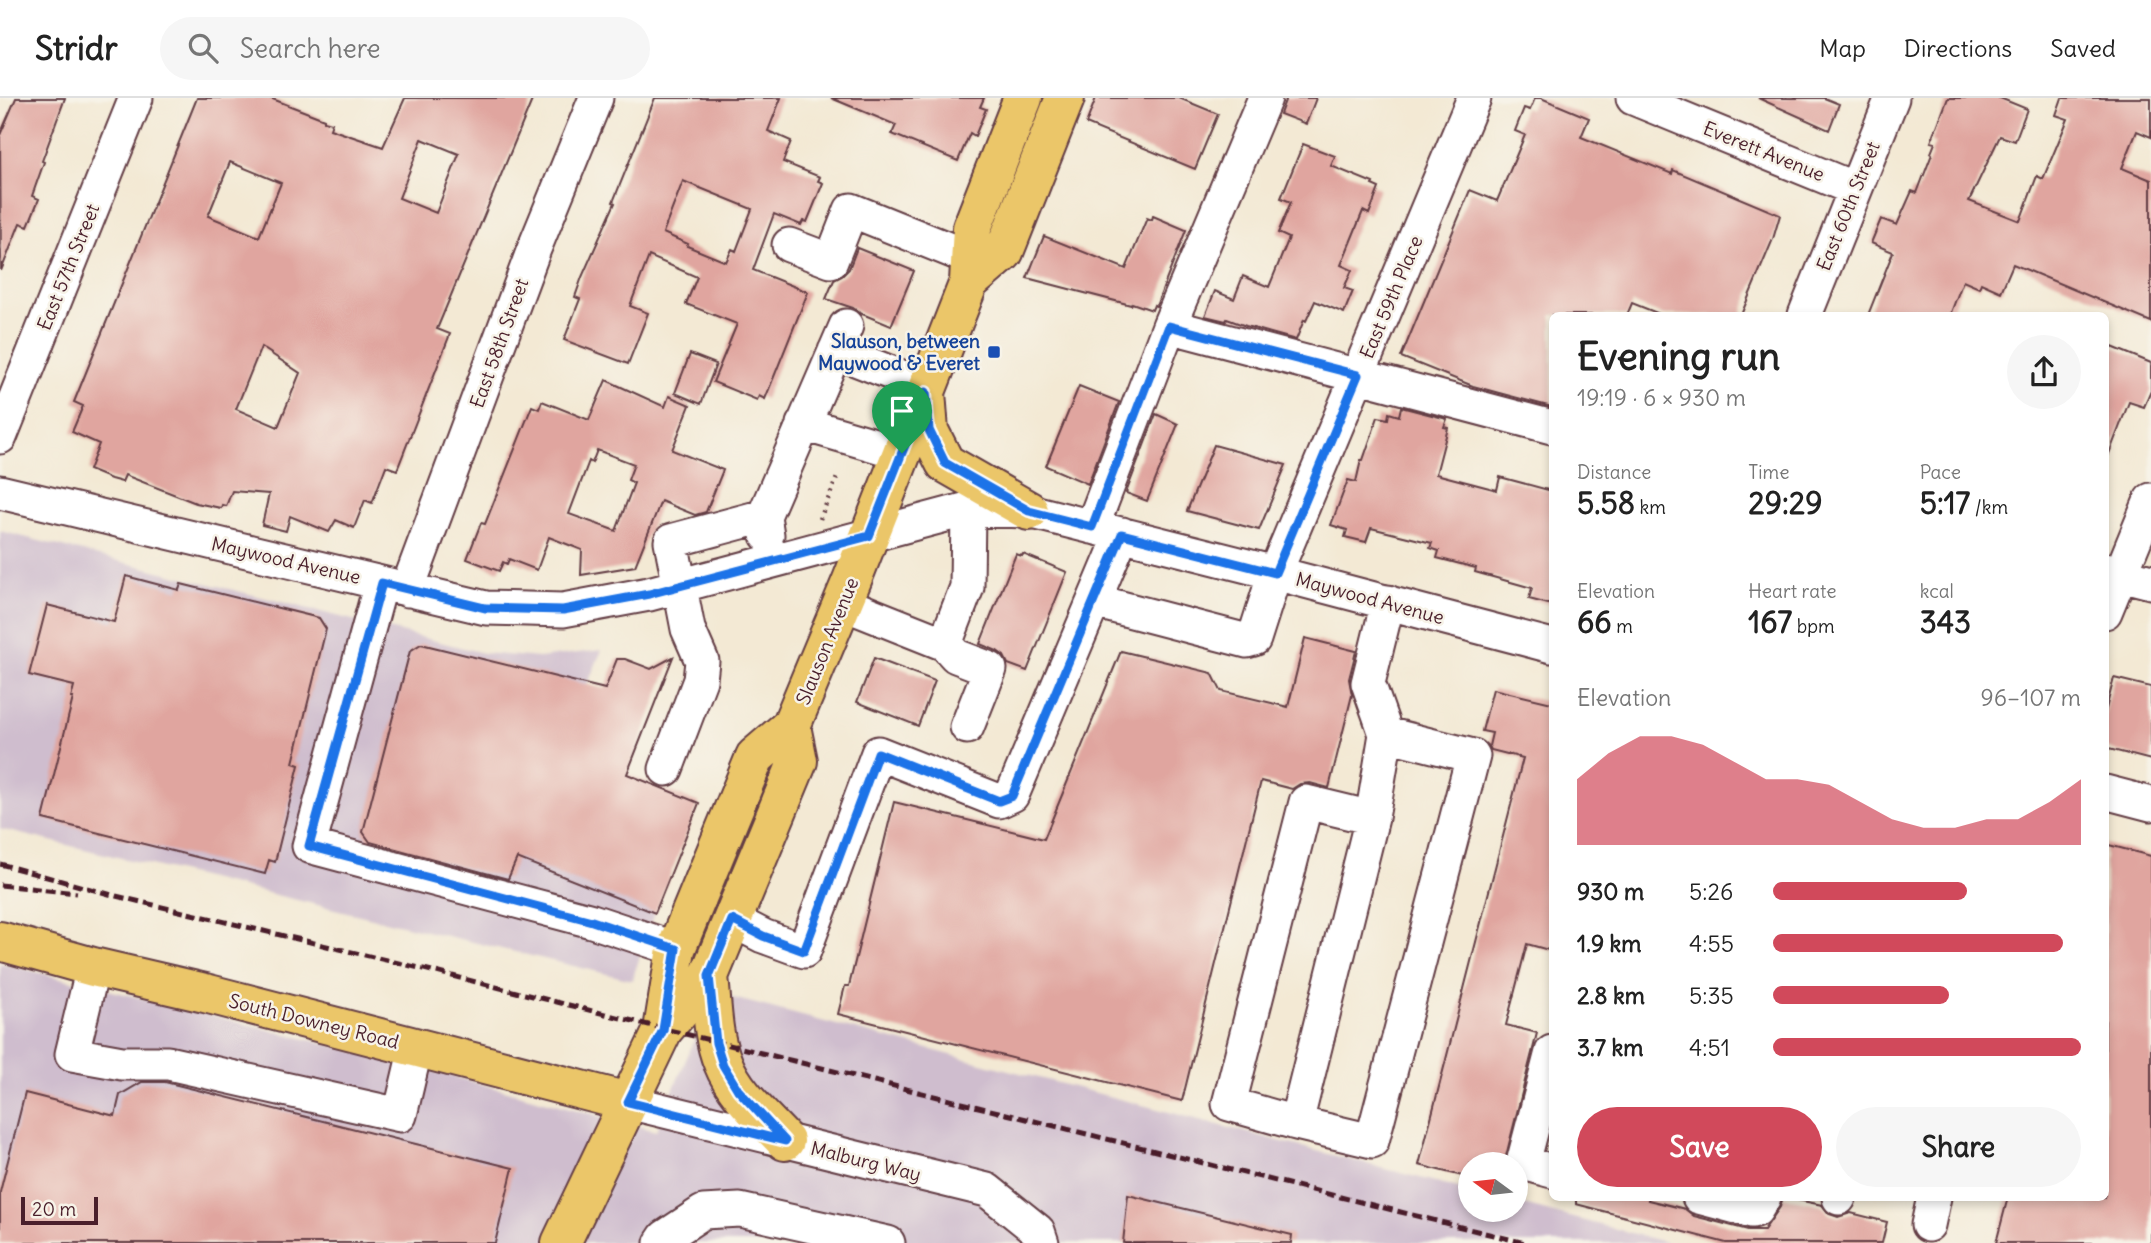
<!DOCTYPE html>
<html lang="en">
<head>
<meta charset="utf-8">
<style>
  :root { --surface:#fff; --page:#f6f6f6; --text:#222; --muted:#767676; --line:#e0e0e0; --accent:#d1495b }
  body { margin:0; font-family:Delius,sans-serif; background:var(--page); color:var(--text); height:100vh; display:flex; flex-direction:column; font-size:26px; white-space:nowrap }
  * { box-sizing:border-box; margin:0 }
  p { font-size:23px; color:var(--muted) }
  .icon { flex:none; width:38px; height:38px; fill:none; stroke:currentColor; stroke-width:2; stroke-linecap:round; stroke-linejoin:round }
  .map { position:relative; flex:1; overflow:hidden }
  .sheet { position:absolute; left:1549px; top:214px; width:560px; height:889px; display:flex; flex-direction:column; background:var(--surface); border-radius:10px; box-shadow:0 4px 10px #0003 }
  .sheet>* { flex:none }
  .needle { width:46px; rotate:285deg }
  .fabs { position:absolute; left:1458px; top:1054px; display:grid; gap:14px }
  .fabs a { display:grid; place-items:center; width:70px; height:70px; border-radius:50%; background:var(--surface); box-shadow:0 4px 10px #0003; font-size:35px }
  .scale { position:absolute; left:21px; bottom:18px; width:77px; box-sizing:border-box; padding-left:7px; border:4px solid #4a1f2b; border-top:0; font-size:19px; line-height:24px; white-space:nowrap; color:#4a1f2b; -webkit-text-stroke:5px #f7f3e8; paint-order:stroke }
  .pin { position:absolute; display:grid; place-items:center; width:60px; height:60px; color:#fff; margin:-72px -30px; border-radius:50% 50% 50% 0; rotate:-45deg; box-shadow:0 0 7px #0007 }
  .pin .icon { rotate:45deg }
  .round { display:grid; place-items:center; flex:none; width:74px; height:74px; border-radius:37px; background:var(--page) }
  .overview { display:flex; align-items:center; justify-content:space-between; height:119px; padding:0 28px }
  h1 { font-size:38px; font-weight:800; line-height:52px }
  .metrics { display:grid; grid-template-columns:repeat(3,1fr); gap:10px; height:119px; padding:7px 28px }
  .metrics div { display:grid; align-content:center }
  .metrics b { font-size:30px; font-weight:800 }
  .metrics small { font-size:19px; font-weight:400 }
  .metrics p { font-size:19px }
  .chart { height:196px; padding:14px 28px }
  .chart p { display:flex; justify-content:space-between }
  .chart svg { width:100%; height:126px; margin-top:7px; fill:var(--accent); opacity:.7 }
  .button { display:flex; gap:14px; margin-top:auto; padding:14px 28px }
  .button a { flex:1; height:80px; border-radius:42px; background:var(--accent); color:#fff; font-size:28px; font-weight:800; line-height:80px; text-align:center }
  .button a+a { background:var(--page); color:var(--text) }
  ul { padding:0 28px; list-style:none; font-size:23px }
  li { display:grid; grid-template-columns:112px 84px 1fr; align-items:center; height:52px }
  li i { height:18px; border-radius:9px; background:var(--accent) }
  header { display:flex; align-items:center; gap:42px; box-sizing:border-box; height:98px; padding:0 35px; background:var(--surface); border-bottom:2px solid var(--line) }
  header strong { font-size:33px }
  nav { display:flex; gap:38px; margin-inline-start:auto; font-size:24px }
  .search { width:490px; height:63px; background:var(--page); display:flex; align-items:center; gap:18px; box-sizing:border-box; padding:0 24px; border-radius:38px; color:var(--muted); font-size:26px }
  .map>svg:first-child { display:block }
</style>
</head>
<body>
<header>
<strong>Stridr</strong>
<div class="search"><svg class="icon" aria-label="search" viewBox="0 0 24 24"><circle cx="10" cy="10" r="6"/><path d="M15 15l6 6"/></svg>Search here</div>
<nav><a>Map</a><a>Directions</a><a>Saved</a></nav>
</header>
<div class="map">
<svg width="2151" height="1145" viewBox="0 0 2151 1145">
  <rect width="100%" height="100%" fill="#f7f3e8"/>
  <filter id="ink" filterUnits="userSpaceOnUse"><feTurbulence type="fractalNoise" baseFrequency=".0143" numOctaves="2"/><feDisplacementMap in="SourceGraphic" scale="14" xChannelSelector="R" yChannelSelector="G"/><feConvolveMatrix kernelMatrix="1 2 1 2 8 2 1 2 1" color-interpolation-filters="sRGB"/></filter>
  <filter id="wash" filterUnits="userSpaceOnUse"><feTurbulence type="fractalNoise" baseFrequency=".00686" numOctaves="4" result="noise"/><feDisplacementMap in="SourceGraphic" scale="28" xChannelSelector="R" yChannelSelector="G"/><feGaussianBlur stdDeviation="1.57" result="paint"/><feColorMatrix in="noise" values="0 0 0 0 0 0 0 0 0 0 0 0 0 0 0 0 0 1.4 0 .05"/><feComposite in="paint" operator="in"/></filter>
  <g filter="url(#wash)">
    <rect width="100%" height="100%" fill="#f3e9d4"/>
    <!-- industrial -->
    <path fill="#cfbdce" d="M0,433L483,555L539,560L602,552L587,587L655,815L632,882L0,731Z
      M0,865L402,965L656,1033L714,895L1470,1093V1111H1516V1105L1669,1145H0Z"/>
    <g id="blocks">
      <!-- building -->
      <path fill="#e0a59f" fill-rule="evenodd" d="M16,0H65L42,63L44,64L32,98L39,101L28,128L20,125L1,173L0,37Z
        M197,0H270L324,21V23L332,25L330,31L383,49L405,0H533L437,231L450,236L397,372L386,368L372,405L365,402L354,430L336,422L329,434L290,418L286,433L262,427L269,396L232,393L226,408L222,407L221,410L196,405L125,377L122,384L111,381L89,372L99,346L72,334L83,308L74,304ZM422,41L459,56L436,115L399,100ZM230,64L281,85L259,139L208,118ZM261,249L300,275L278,329L236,311Z
        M655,0H781L768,33L791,43L783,64L820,79L818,83L823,85L807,124L803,123L801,127L774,116L753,172L808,194L765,301L759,298L757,302L713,284L737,226L686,206L697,179L649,158L630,208L648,215L628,266L564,242L580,201L575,199L582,179L615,105L613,104ZM683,83L752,111L736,153L732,151L726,164L687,148L688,146L663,135Z
        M831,0H984L980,9L986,11L975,38L970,35L958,63L892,36L896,27Z
        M1096,0H1179L1218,16L1195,71L1086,26Z
        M1286,0H1316L1306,26L1280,16Z
        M1535,0H1541L1589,20L1581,39L1672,76L1673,72L1780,117L1773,141L1741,217H1662L1632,205L1627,217H1552V309L1473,288L1401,259L1470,92L1497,103L1525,37L1515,33L1524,10L1530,12Z
        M1758,0H1824L1839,6L1829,32Z
        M1948,0H2000L2027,11L2015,43L2000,38L1969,103L2020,123L2037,78L2043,81L2068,21L2056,17L2062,0H2151V39L2137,33L2122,70L2151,82V224L2013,166L2001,194L1981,185L1979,190L1963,183L1950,217H1868L1893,154L1871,145L1881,121L1897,127L1912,93L1917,95L1932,56L1931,55L1935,45L1931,44Z
        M1303,46L1335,58L1331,68L1373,85L1372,87L1379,90L1369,116L1363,113L1341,167L1352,172L1344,190L1353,193L1344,215L1315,203L1306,223L1304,222L1296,242L1246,228L1227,221L1226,223L1205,218L1215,193L1234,201L1243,178L1269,189L1289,140L1278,135L1291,104L1281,100Z
        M1153,118L1186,132L1156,208L1154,207L1152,212L1132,205L1131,207L1027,180L1044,138L1126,171L1147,120L1152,122Z
        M857,150L914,173L891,228L860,215L853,210L826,201L834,182L842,178L849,171Z
        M2105,246L2151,265V293L2144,309L2129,304L2107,361Z
        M690,256L716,266L701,306L675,295Z
        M606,282L665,309L669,298L690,307L672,352L723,372L706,414L695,417L661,403L635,468L581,477L582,452L549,439L537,472L509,461L507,466L503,464L499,473L467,461L481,425L485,426L532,308L539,311L542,303L589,322ZM597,352L634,366L628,382L634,385L616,433L569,416L589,363L592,365Z
        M1079,288L1119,304L1088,386L1046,368Z
        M1401,309L1447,321L1444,329L1448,330L1436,376L1497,392L1500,379L1552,393V507L1529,501L1532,490L1475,474L1476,470L1437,460L1439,453L1430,450L1432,445L1371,430L1366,444L1345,439L1347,432L1331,427L1348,382L1356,384L1361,362H1363L1378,319L1388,321L1389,315L1399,318Z
        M1156,316L1178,326L1147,403L1126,395Z
        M1214,347L1286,367L1259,432L1187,413Z
        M1016,456L1022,458L1023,456L1067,474L1027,573L1008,566L1004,558L997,553L980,546Z
        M126,478L179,492L181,486L319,520L326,531L293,665L299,667L275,764L269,762L265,776L43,721L73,600H71L74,588L29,577L47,507L114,524Z
        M1305,540L1356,553L1349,581L1352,597L1329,690L1310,685L1300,686L1292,691L1261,683L1182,1003L838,916L845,888H849L894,704L1044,741L1121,553L1212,575L1221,593L1288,609Z
        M421,546L605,591L617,561H625L651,571L673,559L627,676L699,705L655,815L517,760L508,781L370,744L363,734L410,553Z
        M874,560L935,583L918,628L857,604Z
        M2114,580L2151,589V662L2105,650V615Z
        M1493,591L1552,605V853L1527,846L1506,927L1537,935L1504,1066H1470V1080L1419,1067L1523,660L1491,652L1489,648L1492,635L1482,633Z
        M2105,746L2151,758V1145H1996L2008,1099H2105Z
        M142,984H165L513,1070L495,1145H0V1094L25,995L115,1018L120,997Z
        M1128,1097L1292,1137L1291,1145H1123Z
        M1576,1099H1649L1648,1102L1685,1111L1694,1118L1748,1132H1764L1780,1109L1783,1099L1822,1107L1829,1116L1838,1119L1851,1115L1887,1124L1882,1145H1726L1576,1106Z"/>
    </g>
  </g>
  <g filter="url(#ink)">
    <use href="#blocks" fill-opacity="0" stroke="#633d44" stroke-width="2"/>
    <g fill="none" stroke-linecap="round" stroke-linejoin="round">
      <!-- minor casing -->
      <g stroke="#633d44" stroke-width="37">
        <path id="minor" d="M1633,0L1855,91
          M789,147L831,163L851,112L970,160
          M1805,217L1892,0
          M1169,228L1552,329
          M835,253L927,289
          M803,326L902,355
          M0,339L136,0
          M0,394L486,510L563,512L649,496L968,411L1029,413L1275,475L1552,548
          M1092,429L1169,228L1265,0
          M767,437L764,418L846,228
          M2105,472L2151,484
          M381,485L309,748L592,823L676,851
          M407,492L534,151L596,0
          M1094,503L1247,543L1254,541L1275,475L1474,0
          M842,505L945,546L956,558L990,571L967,629
          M2105,514L2151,402
          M945,546L967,489L968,411
          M666,671L700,582L702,563L688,531L671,443L764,418
          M2105,694L2151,706
          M1372,720L1306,704L1229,1006L1296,1025L1372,720L1386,636L1368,585L1388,504
          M732,822L763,838L804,853L878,655L999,703L1012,697L1122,436
          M93,869L72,956L122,965H168L400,1017L416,949
          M1552,954L1523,1065L1552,1073
          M628,1004L987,1092L1038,1133L1042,1145
          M1296,1025L1372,1043L1473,658L1386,636
          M1699,1099L1752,1113L1756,1112L1764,1099
          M1839,1100V1099
          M1928,1127L1934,1099
          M661,1145L665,1139L703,1114L740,1112L888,1145"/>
      </g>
      <!-- major casing -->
      <g stroke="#633d44" stroke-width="42">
        <path id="major" d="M969,184L1004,154L1065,0
          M926,294L929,333L945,365L1029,413
          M0,843L93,869L205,895L628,1004
          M709,878C712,906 712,939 723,965C735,996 763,1019 785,1043
          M663,932L676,851L755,659L791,628L852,482L969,184L972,130L1023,0
          M561,1145L663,932L709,878L798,663L791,628"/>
      </g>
      <!-- path -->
      <path stroke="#633d44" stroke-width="4.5" stroke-dasharray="2 5" stroke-linecap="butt" d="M820,421L838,377"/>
      <!-- minor -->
      <use href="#minor" stroke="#fff" stroke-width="33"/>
      <!-- major -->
      <use href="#major" stroke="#ebc669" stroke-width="38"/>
      <!-- rail -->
      <path stroke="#4a1f2b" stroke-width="5" stroke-dasharray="10 5" stroke-linecap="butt" d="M0,766L116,798L428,872L1525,1145
        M0,787L77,795"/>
    </g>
  </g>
  <g fill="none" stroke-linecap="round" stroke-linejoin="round" filter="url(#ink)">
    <!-- route casing -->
    <g stroke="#fff" stroke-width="14">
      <path id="route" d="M1169,228L1358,277L1275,475L1122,436L1012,698L999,703L878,655L804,853L763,838L732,822L709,878L716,945L723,967L738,992L785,1043L628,1004L663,932L676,851L592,823L309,748L382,485L485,510L563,512L649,496L869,438L926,294L929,332L945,365L1029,413L1092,429Z"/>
    </g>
    <!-- route -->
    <use href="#route" stroke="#1a73e8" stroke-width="9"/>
  </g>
  <!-- markers -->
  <rect fill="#1a4fb4" stroke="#f7f3e8" stroke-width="2.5" x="987" y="247" width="14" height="14" rx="3.5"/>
  <g text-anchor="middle" stroke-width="5" stroke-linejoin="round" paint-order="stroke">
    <!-- street labels -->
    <g font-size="19" fill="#4a1f2b" stroke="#f7f3e8">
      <text transform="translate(1764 53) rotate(22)" y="7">Everett Avenue</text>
      <text transform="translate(1848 108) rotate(-68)" y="7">East 60th Street</text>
      <text transform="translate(68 169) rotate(-68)" y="7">East 57th Street</text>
      <text transform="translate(1391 199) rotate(-67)" y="7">East 59th Place</text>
      <text transform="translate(499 245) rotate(-70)" y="7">East 58th Street</text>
      <text transform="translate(286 462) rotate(13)" y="7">Maywood Avenue</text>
      <text transform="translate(1370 500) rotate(15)" y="7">Maywood Avenue</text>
      <text transform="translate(827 543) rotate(-68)" y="7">Slauson Avenue</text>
      <text transform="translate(314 923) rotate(14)" y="7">South Downey Road</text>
      <text transform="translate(866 1063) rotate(14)" y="7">Malburg Way</text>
    </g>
    <!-- transit labels -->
    <g font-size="19" font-weight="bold" fill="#164399" stroke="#f7f3e8" text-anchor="end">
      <text x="980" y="250">Slauson, between<tspan x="980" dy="22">Maywood &amp; Everet</tspan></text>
    </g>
  </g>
</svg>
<div class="fabs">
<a><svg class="needle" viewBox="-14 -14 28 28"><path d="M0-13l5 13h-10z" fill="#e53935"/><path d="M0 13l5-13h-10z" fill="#767676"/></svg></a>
</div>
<div class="scale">20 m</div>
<div class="pin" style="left:902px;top:355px;background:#1e9e55"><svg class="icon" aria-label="arrive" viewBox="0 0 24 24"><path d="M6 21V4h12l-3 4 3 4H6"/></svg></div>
<section class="sheet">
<div class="overview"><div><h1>Evening run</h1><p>19:19 · 6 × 930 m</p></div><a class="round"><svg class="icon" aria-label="share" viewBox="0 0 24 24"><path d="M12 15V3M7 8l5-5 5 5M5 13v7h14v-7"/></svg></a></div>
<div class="metrics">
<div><p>Distance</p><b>5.58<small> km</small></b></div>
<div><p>Time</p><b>29:29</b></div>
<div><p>Pace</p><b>5:17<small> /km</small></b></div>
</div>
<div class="metrics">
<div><p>Elevation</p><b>66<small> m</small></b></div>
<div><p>Heart rate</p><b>167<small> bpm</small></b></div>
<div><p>kcal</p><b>343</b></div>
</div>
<div class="chart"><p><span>Elevation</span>96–107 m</p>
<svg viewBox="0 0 160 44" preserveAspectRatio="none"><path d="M0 44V21L10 12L20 6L30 6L40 9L50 15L60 21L70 21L80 23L90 29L100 35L110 38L120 38L130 35L140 35L150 29L160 21V44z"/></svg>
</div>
<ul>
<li><b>930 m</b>5:26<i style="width:63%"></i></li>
<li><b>1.9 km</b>4:55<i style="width:94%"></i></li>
<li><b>2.8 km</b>5:35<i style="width:57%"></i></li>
<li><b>3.7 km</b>4:51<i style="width:100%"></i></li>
</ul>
<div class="button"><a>Save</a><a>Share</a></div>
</section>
</div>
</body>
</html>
